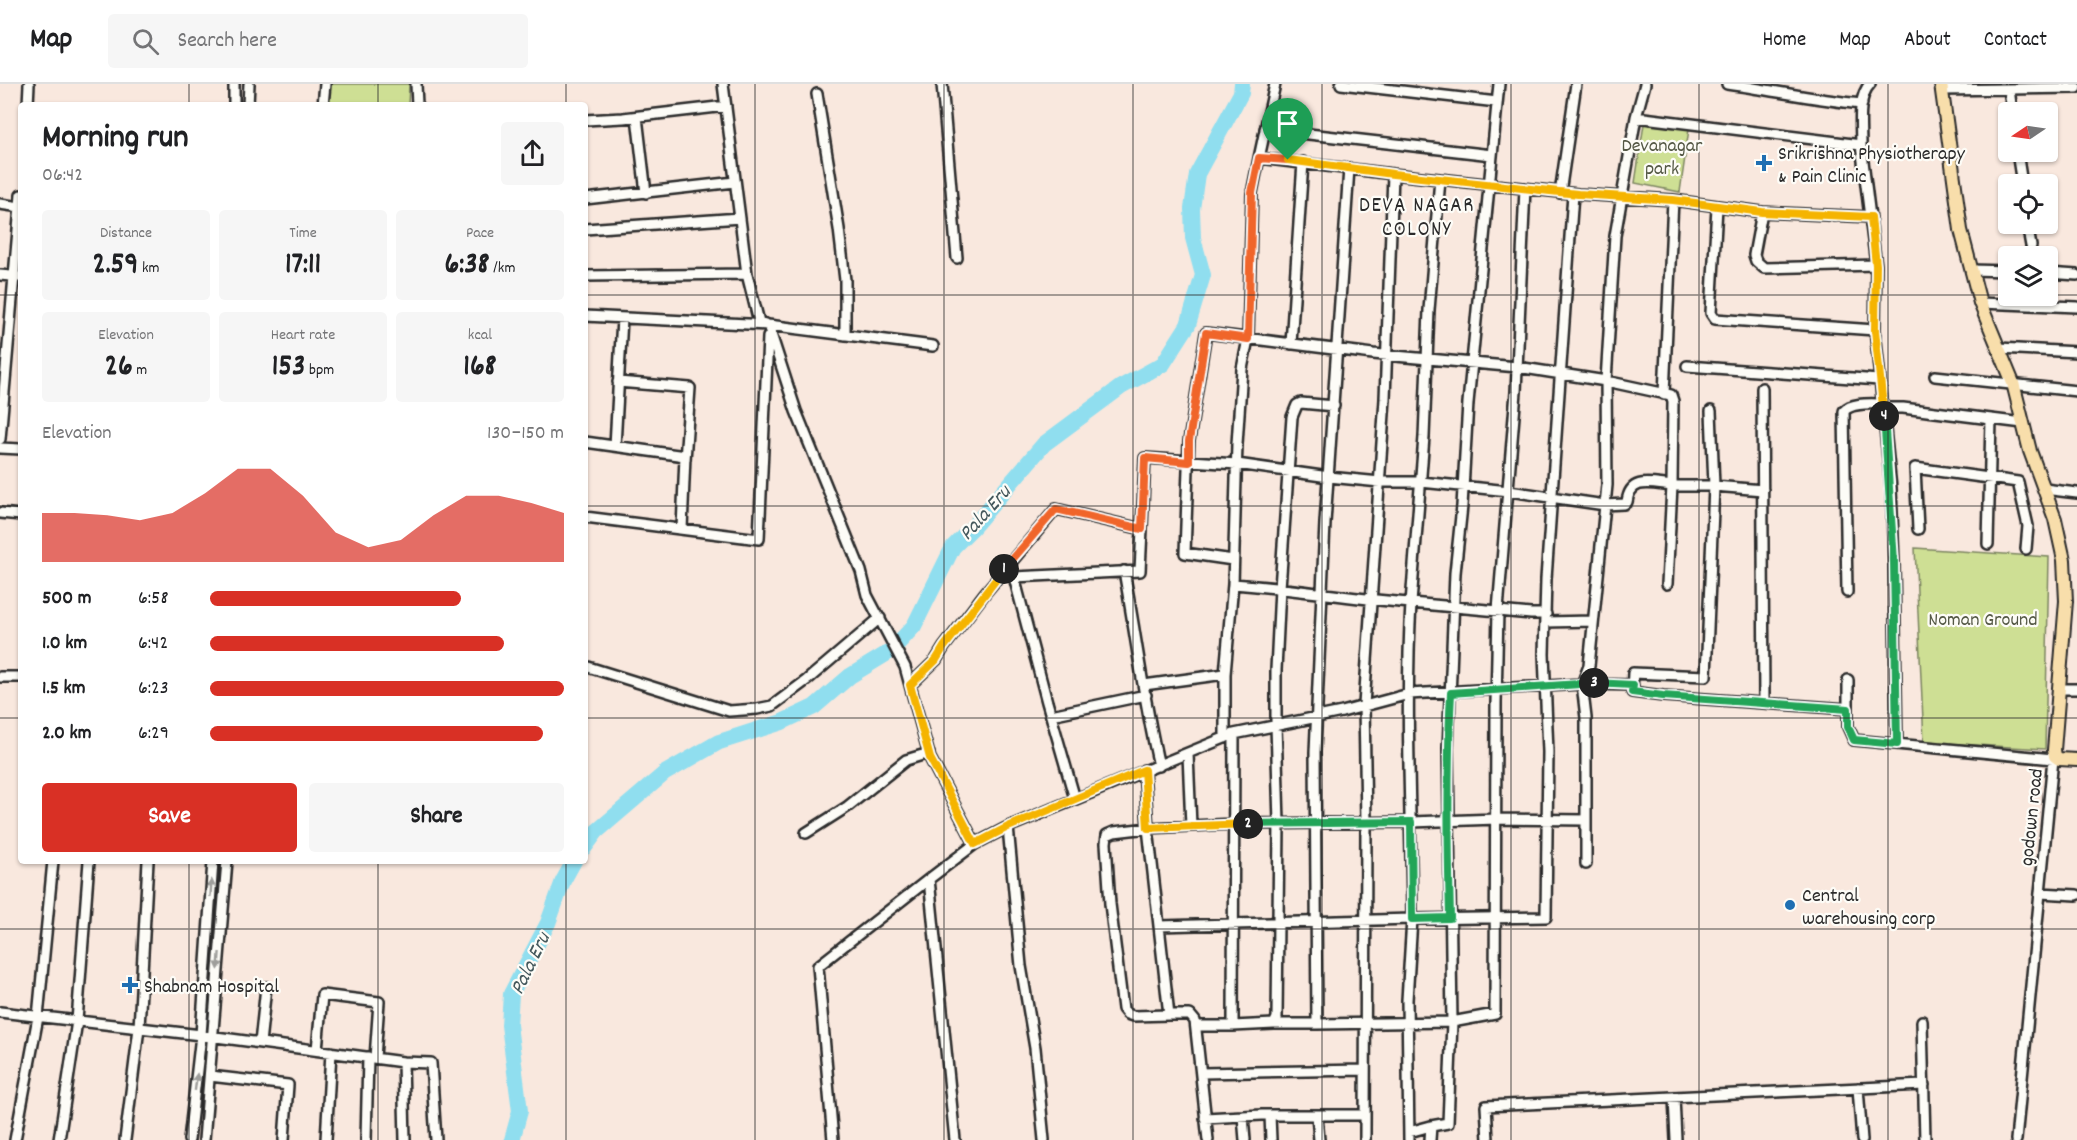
<!DOCTYPE html>
<html lang="en">
<head>
<meta charset="utf-8">
<style>
  :root { --surface:#fff; --page:#f6f6f6; --text:#202124; --muted:#757577; --line:#e0e0e0; --accent:#d93025 }
  body { margin:0; font-family:Dekko,sans-serif; background:var(--page); color:var(--text); height:100vh; display:flex; flex-direction:column; font-size:22px; white-space:nowrap }
  * { box-sizing:border-box; margin:0 }
  p { font-size:20px; color:var(--muted) }
  .icon { flex:none; width:33px; height:33px; fill:none; stroke:currentColor; stroke-width:2; stroke-linecap:round; stroke-linejoin:round }
  .map { position:relative; flex:1; overflow:hidden }
  .details { position:absolute; left:18px; top:18px; width:570px; height:762px; display:flex; flex-direction:column; background:var(--surface); border-radius:6px; box-shadow:0 2px 4px #0004 }
  .details>* { flex:none }
  .needle { width:39px; rotate:257deg }
  .fabs { position:absolute; left:1998px; top:18px; display:grid; gap:12px }
  .fabs a { display:grid; place-items:center; width:60px; height:60px; border-radius:6px; background:var(--surface); box-shadow:0 2px 4px #0004; font-size:30px }
  .pin { position:absolute; display:grid; place-items:center; width:51px; height:51px; color:#fff; margin:-62px -26px; border-radius:50% 50% 50% 0; rotate:-45deg; box-shadow:0 0 6px #0007 }
  .pin .icon { rotate:45deg }
  .km { position:absolute; width:30px; height:30px; margin:-15px; border-radius:50%; background:#222; color:#fff; font-size:16px; line-height:30px; text-align:center }
  .round { display:grid; place-items:center; flex:none; width:63px; height:63px; border-radius:6px; background:var(--page) }
  .headline { display:flex; align-items:center; justify-content:space-between; height:102px; padding:0 24px }
  h1 { font-size:33px; font-weight:700; line-height:45px }
  .figures { display:grid; grid-template-columns:repeat(3,1fr); gap:9px; height:102px; padding:6px 24px }
  .figures div { display:grid; align-content:center; border-radius:6px; background:var(--page); text-align:center }
  .figures b { font-size:30px; font-weight:700 }
  .figures small { font-size:16px; font-weight:400 }
  .figures p { font-size:16px }
  .chart { height:168px; padding:12px 24px }
  .chart p { display:flex; justify-content:space-between }
  .chart svg { width:100%; height:108px; margin-top:6px; fill:var(--accent); opacity:.7 }
  .cta { display:flex; gap:12px; margin-top:auto; padding:12px 24px }
  .cta a { flex:1; height:69px; border-radius:6px; background:var(--accent); color:#fff; font-size:24px; font-weight:700; line-height:69px; text-align:center }
  .cta a+a { background:var(--page); color:var(--text) }
  ul { padding:0 24px; list-style:none; font-size:20px }
  li { display:grid; grid-template-columns:96px 72px 1fr; align-items:center; height:45px }
  li i { height:15px; border-radius:8px; background:var(--accent) }
  header { display:flex; align-items:center; gap:36px; box-sizing:border-box; height:84px; padding:0 30px; background:var(--surface); border-bottom:2px solid var(--line) }
  header strong { font-size:28px }
  nav { display:flex; gap:33px; margin-inline-start:auto; font-size:21px }
  .search { width:420px; height:54px; background:var(--page); display:flex; align-items:center; gap:15px; box-sizing:border-box; padding:0 21px; border-radius:6px; color:var(--muted); font-size:22px }
  .map>svg:first-child { display:block }
</style>
</head>
<body>
<header>
<strong>Map</strong>
<div class="search"><svg class="icon" aria-label="search" viewBox="0 0 24 24"><circle cx="10" cy="10" r="6"/><path d="M15 15l6 6"/></svg>Search here</div>
<nav><a>Home</a><a>Map</a><a>About</a><a>Contact</a></nav>
</header>
<div class="map">
<svg width="2077" height="1056" viewBox="0 0 2077 1056">
  <rect width="100%" height="100%" fill="#f9e8de"/>
  <filter id="ink" filterUnits="userSpaceOnUse"><feTurbulence type="fractalNoise" baseFrequency=".0167" numOctaves="2"/><feDisplacementMap in="SourceGraphic" scale="12" xChannelSelector="R" yChannelSelector="G"/><feConvolveMatrix kernelMatrix="1 2 1 2 8 2 1 2 1" color-interpolation-filters="sRGB"/></filter>
  <g filter="url(#ink)">
    <!-- green -->
    <path fill="#cedf94" stroke="#7c8560" stroke-width="1.5" d="M329,0H409L408,21H327Z
      M1644,40L1689,45L1680,108L1635,99Z
      M1915,464L2049,473L2045,665L1924,658Z"/>
    <g fill="none" stroke-linecap="round" stroke-linejoin="round">
      <!-- river -->
      <path stroke="#90deef" stroke-width="16" d="M585,763L596,748L665,689L719,658L782,638L814,623L850,592L891,567L914,542L953,463L973,443L1044,360L1121,303L1163,280L1188,241L1203,191L1193,154L1192,125L1197,90L1241,9L1242,0
        M512,1056L520,1027L509,941L511,910L548,839L563,797L574,777"/>
      <!-- minor casing -->
      <g stroke="#2b2b2b" stroke-width="14">
        <path id="minor" d="M416,0L417,21
          M723,0L747,190L759,238L768,241L796,327L861,487L867,511L905,583L930,674L975,760L929,795L955,1056
          M942,0L957,174
          M1341,0L1497,18
          M1727,0C1772,6 1816,16 1862,20
          M2009,5L2012,28
          M1942,6L2077,4
          M817,10L839,145L845,196V251
          M28,21L29,0
          M234,21V0
          M248,21L249,0
          M323,21L325,0
          M637,33L646,109
          M1636,33L1861,61C1861,43 1857,13 1870,0
          M585,36L623,34L726,22
          M1265,45L1492,71
          M1861,61L1876,181L1875,246L1891,404L1894,477L1897,660
          M2017,68L2022,100
          M1259,74L1275,0
          M1349,84L1325,439L1315,668L1317,940L1452,938L1448,664L1455,489L1462,422L1468,319L1499,0
          M1393,90L1259,74L1252,109L1248,255L1242,285L1237,360L1233,500C1292,504 1351,515 1411,519L1424,353L1429,226L1440,95
          M1560,109L1576,0
          M585,115L735,98
          M0,120L20,123
          M1717,123L1711,229L1715,235L1875,246
          M1762,128L1754,171L1756,177L1764,184L1876,181
          M2027,140L2031,162
          M585,145L740,134
          M1971,186L2008,187
          M2048,189L2077,191
          M0,191L21,193
          M585,192L747,190
          M1980,219L2077,223
          M585,232L768,241L933,262
          M1291,260L1303,78
          M1999,264L2077,268
          M1687,282L1879,296
          M1935,292L2077,307
          M618,298L690,304L685,376
          M1762,304L1764,619
          M1664,310L1673,116
          M1883,324H1903L2023,339
          M1711,327L1714,402L1763,406
          M0,355L21,111
          M585,358L685,372L682,445
          M615,362L622,234
          M0,364L21,365
          M2044,405L2077,409
          M0,429L21,431
          M585,433L759,455L768,253
          M1918,445L1915,384L2018,398L2028,442L2026,465
          M1988,460L1991,335
          M1233,476L1185,469L1189,357L1206,249L1373,270L1517,283L1606,297L1671,311L1673,317L1672,402H1714L1706,592L1633,589L1632,608L1663,612L1848,625
          M1124,487C1136,552 1144,618 1159,682
          M1012,491L1014,493L1140,487L1142,445
          M1014,493L1047,618L1075,715
          M1847,508L1844,327C1852,318 1871,320 1883,320
          M1546,530H1531L1411,519C1405,624 1411,729 1412,835L1546,833L1548,668L1544,570L1546,495L1573,110
          M1545,538L1593,537
          M585,582L729,627L757,625L772,622L807,596L880,534
          M0,593H21
          M1848,596V643L1854,656L2053,675L2016,1056
          M910,601L936,576L944,563L985,509L1056,425L1142,445L1145,374L1237,380L1329,393L1380,398H1421L1509,407L1605,421L1624,420L1627,418C1630,392 1652,400 1672,402L1667,500
          M1144,601L1225,590
          M2059,605H2077
          M1051,631L1146,611
          M1225,654V590L1233,500
          M1188,670L1191,742
          M1144,686L1148,744L1169,931H1190L1195,937L1208,1056
          M1008,743L1234,650L1342,628L1409,610L1582,600L1633,601
          M806,749L847,723L906,676L929,669
          M975,760L1008,743L1021,882L1035,964L1044,1056
          M1586,780V634L1582,600L1589,582L1607,401L1606,297L1615,152L1636,33L1645,0
          M2040,809L2077,811
          M1159,842L1412,835L1407,916L1409,1056
          M0,928L201,951L403,978L431,979L436,1056
          M1169,931L1133,932L1127,930L1123,925L1110,820L1106,759L1107,751L1114,748L1148,744L1233,740L1411,738L1497,735L1586,736
          M1922,937L1925,1056
          M1274,940H1317
          M1196,942H1233L1234,650
          M1233,942L1274,940L1277,934L1279,739L1276,641V586L1280,504L1292,333L1297,321L1301,319L1334,322
          M260,959L266,903
          M317,966L322,911L379,918L375,974
          M403,978L405,1056
          M1201,989L1365,986
          M210,992L288,1001L284,1056
          M1858,1004L1862,1056
          M1674,1013L1676,1056
          M1270,1031L1271,1056
          M1317,1031L1319,1056
          M1243,1032L1245,1056
          M1205,1034L1262,1031H1365
          M1409,1048L1431,1042
          M15,1056L38,933L53,777
          M59,1056L77,937L89,777
          M125,1056L139,944L148,777
          M189,1056L201,951L213,777
          M204,1056L227,777
          M326,1056L331,968
          M366,1056L368,973
          M833,1056L818,882L929,795
          M1365,1056L1366,738L1364,621L1385,315L1393,90L1578,110L1673,116L1762,128L1871,133
          M1430,1056L1431,1042L1448,1039L1452,938L1495,930L1496,619L1498,526L1516,308L1525,104
          M1488,1056L1486,1022L1924,1001"/>
      </g>
      <!-- major casing -->
      <g stroke="#2b2b2b" stroke-width="16">
        <path id="major" d="M1941,0L1961,146L1980,219L2013,299L2030,367L2055,435L2064,476L2066,517L2054,666L2055,672L2059,675L2077,676"/>
      </g>
      <!-- minor -->
      <use href="#minor" stroke="#fdfcf7" stroke-width="9"/>
      <!-- major -->
      <use href="#major" stroke="#f8deab" stroke-width="12"/>
    </g>
    <!-- one-way arrows -->
    <defs><path id="oneway-solid" d="M-6-.8H1V-3.2L6.5 0L1 3.2V.8H-6Z" transform="scale(1.5)"/></defs>
    <g fill="#9e9e9b">
      <use href="#oneway-solid" transform="translate(211 804) rotate(-86)"/>
      <use href="#oneway-solid" transform="translate(219 877) rotate(94)"/>
      <use href="#oneway-solid" transform="translate(196 998) rotate(-83)"/>
    </g>
  </g>
  <g fill="none" stroke-linecap="round" stroke-linejoin="round" filter="url(#ink)">
    <!-- split-1 casing -->
    <g stroke="#fff" stroke-width="12">
      <path id="split-1" d="M1004,485L1056,425L1142,445L1145,374L1189,378V357L1206,249L1248,255L1252,109L1259,74L1288,76"/>
    </g>
    <!-- split-2 casing -->
    <g stroke="#fff" stroke-width="12">
      <path id="split-2" d="M1004,485L944,563L936,576L910,601L930,674L975,760L1008,743L1144,686L1148,744L1248,740"/>
    </g>
    <!-- split-3 casing -->
    <g stroke="#fff" stroke-width="12">
      <path id="split-3" d="M1248,740L1411,738L1412,835L1450,834C1448,758 1447,684 1451,609L1594,599"/>
    </g>
    <!-- split-4 casing -->
    <g stroke="#fff" stroke-width="12">
      <path id="split-4" d="M1594,599L1633,601L1632,608L1663,612L1848,625V643L1854,656L1897,660L1894,477L1884,332"/>
    </g>
    <!-- split-5 casing -->
    <g stroke="#fff" stroke-width="12">
      <path id="split-5" d="M1288,76L1393,90L1578,110L1673,116L1762,128L1871,133L1876,181L1875,246L1884,332"/>
    </g>
    <!-- split-1 -->
    <use href="#split-1" stroke="#f0652b" stroke-width="8"/>
    <!-- split-2 -->
    <use href="#split-2" stroke="#f5b400" stroke-width="8"/>
    <!-- split-3 -->
    <use href="#split-3" stroke="#22a559" stroke-width="8"/>
    <!-- split-4 -->
    <use href="#split-4" stroke="#22a559" stroke-width="8"/>
    <!-- split-5 -->
    <use href="#split-5" stroke="#f5b400" stroke-width="8"/>
  </g>
  <!-- grid -->
  <path fill="none" stroke="#2b2b2b" stroke-width="1.5" stroke-opacity="0.55" d="M189,0V21M378,0V21M566,0V21M755,0V1056M944,0V1056M1133,0V1056M1322,0V1056M1511,0V1056M1699,0V1056M1888,0V1056M0,211H21M585,211H2008M2048,211H2077M0,422H21M585,422H2077M0,634H21M585,634H2077M189,777V1056M378,777V1056M566,777V1056M0,845H2077"/>
  <!-- markers -->
  <g fill="#1f6fb2" stroke="#fdfcf7" stroke-width="2">
    <path d="M1761 70h6v6h6v6h-6v6h-6v-6h-6v-6h6z"/>
    <circle cx="1790" cy="821" r="6"/>
    <path d="M127 892h6v6h6v6h-6v6h-6v-6h-6v-6h6z"/>
  </g>
  <g text-anchor="middle" stroke-width="4.5" stroke-linejoin="round" paint-order="stroke">
    <!-- park labels -->
    <g font-size="20" fill="#545845" stroke="#fdfcf7">
      <text x="1662" y="67">Devanagar<tspan x="1662" dy="23">park</tspan></text>
      <text x="1983" y="541">Noman Ground</text>
    </g>
    <!-- poi labels -->
    <g font-size="20" fill="#2b2b2b" stroke="#fdfcf7" text-anchor="start">
      <text x="1778" y="75">Srikrishna Physiotherapy<tspan x="1778" dy="23">&amp; Pain Clinic</tspan></text>
      <text x="1802" y="817">Central<tspan x="1802" dy="23">warehousing corp</tspan></text>
      <text x="144" y="908">Shabnam Hospital</text>
    </g>
    <!-- street labels -->
    <g font-size="20" fill="#2b2b2b" stroke="#fdfcf7">
      <text transform="translate(2030 733) rotate(-84)" y="7">godown road</text>
    </g>
    <!-- neighbourhood labels -->
    <g font-size="21" letter-spacing="1.5" fill="#2b2b2b" stroke="#fdfcf7">
      <text x="1417" y="127">DEVA NAGAR<tspan x="1417" dy="24">COLONY</tspan></text>
    </g>
    <!-- water labels -->
    <g font-size="21" font-style="italic" fill="#44585c" stroke="#fdfcf7">
      <text transform="translate(984 428) rotate(-48)" y="7">Pala Eru</text>
      <text transform="translate(529 879) rotate(-64)" y="7">Pala Eru</text>
    </g>
  </g>
</svg>
<div class="fabs">
<a><svg class="needle" viewBox="-14 -14 28 28"><path d="M0-13l5 13h-10z" fill="#e53935"/><path d="M0 13l5-13h-10z" fill="#757577"/></svg></a>
<a><svg class="icon" aria-label="locate" viewBox="0 0 24 24"><circle cx="12" cy="12" r="6"/><path d="M12 2v4M12 18v4M2 12h4M18 12h4"/></svg></a>
<a><svg class="icon" aria-label="layers" viewBox="0 0 24 24"><path d="M12 4l9 5-9 5-9-5zM3 14l9 5 9-5"/></svg></a>
</div>
<div class="pin" style="left:1288px;top:76px;background:#1e9e55"><svg class="icon" aria-label="arrive" viewBox="0 0 24 24"><path d="M6 21V4h12l-3 4 3 4H6"/></svg></div>
<b class="km" style="left:1004px;top:485px">1</b>
<b class="km" style="left:1248px;top:740px">2</b>
<b class="km" style="left:1594px;top:599px">3</b>
<b class="km" style="left:1884px;top:332px">4</b>
<section class="details">
<div class="headline"><div><h1>Morning run</h1><p>06:42</p></div><a class="round"><svg class="icon" aria-label="share" viewBox="0 0 24 24"><path d="M12 15V3M7 8l5-5 5 5M5 13v7h14v-7"/></svg></a></div>
<div class="figures">
<div><p>Distance</p><b>2.59<small> km</small></b></div>
<div><p>Time</p><b>17:11</b></div>
<div><p>Pace</p><b>6:38<small> /km</small></b></div>
</div>
<div class="figures">
<div><p>Elevation</p><b>26<small> m</small></b></div>
<div><p>Heart rate</p><b>153<small> bpm</small></b></div>
<div><p>kcal</p><b>168</b></div>
</div>
<div class="chart"><p><span>Elevation</span>130–150 m</p>
<svg viewBox="0 0 160 44" preserveAspectRatio="none"><path d="M0 44V24L10 24L20 25L30 27L40 24L50 16L60 6L70 6L80 17L90 32L100 38L110 35L120 25L130 17L140 17L150 20L160 24V44z"/></svg>
</div>
<ul>
<li><b>500 m</b>6:58<i style="width:71%"></i></li>
<li><b>1.0 km</b>6:42<i style="width:83%"></i></li>
<li><b>1.5 km</b>6:23<i style="width:100%"></i></li>
<li><b>2.0 km</b>6:29<i style="width:94%"></i></li>
</ul>
<div class="cta"><a>Save</a><a>Share</a></div>
</section>
</div>
</body>
</html>
